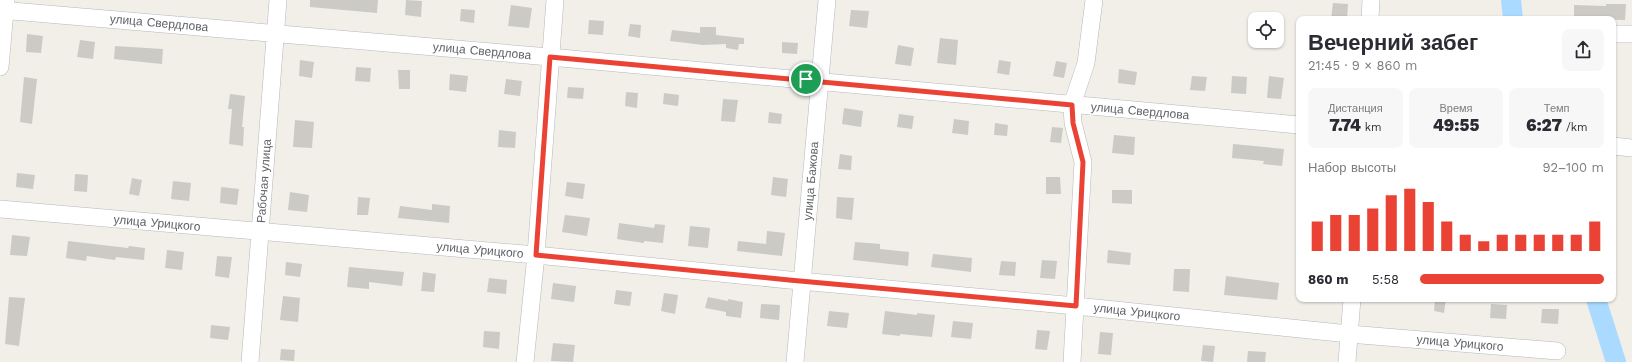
<!DOCTYPE html>
<html lang="ru">
<head>
<meta charset="utf-8">
<style>
  :root { --surface:#fff; --page:#f7f7f7; --text:#2b2b33; --muted:#7c7c81; --accent:#ea4335 }
  body { margin:0; font-family:"Work Sans",sans-serif; background:var(--page); color:var(--text); height:100vh; display:flex; flex-direction:column; font-size:15px; white-space:nowrap }
  * { box-sizing:border-box; margin:0 }
  p { font-size:13px; color:var(--muted) }
  .icon { flex:none; width:22px; height:22px; fill:none; stroke:currentColor; stroke-width:2; stroke-linecap:round; stroke-linejoin:round }
  .map { position:relative; flex:1; overflow:hidden }
  .drawer { position:absolute; left:1296px; top:16px; width:320px; height:286px; display:flex; flex-direction:column; background:var(--surface); border-radius:8px; box-shadow:0 1px 3px #0004 }
  .drawer>* { flex:none }
  .tools { position:absolute; left:1248px; top:12px; display:grid; gap:8px }
  .tools a { display:grid; place-items:center; width:36px; height:36px; border-radius:8px; background:var(--surface); box-shadow:0 1px 3px #0004; font-size:20px }
  .pin { position:absolute; display:grid; place-items:center; width:34px; height:34px; color:#fff; margin:-17px; border:2px solid #fff; border-radius:50%; box-shadow:0 1px 4px #0007 }
  .round { display:grid; place-items:center; flex:none; width:42px; height:42px; border-radius:8px; background:var(--page) }
  .headline { display:flex; align-items:center; justify-content:space-between; height:68px; padding:0 12px }
  h1 { font-size:22px; font-weight:800; line-height:30px }
  .stats { display:grid; grid-template-columns:repeat(3,1fr); gap:6px; height:68px; padding:4px 12px }
  .stats div { display:grid; align-content:center; border-radius:8px; background:var(--page); text-align:center }
  .stats b { font-size:17px; font-weight:800 }
  .stats small { font-size:11px; font-weight:400 }
  .stats p { font-size:11px }
  .chart { height:112px; padding:8px 12px }
  .chart p { display:flex; justify-content:space-between }
  .chart svg { width:100%; height:72px; margin-top:4px; stroke:var(--accent); stroke-width:6 }
  ul { padding:0 12px; list-style:none; font-size:13px }
  li { display:grid; grid-template-columns:64px 48px 1fr; align-items:center; height:30px }
  li i { height:10px; border-radius:5px; background:var(--accent) }
  .map>svg:first-child { display:block }
</style>
</head>
<body>
<div class="map">
<svg width="1632" height="362" viewBox="0 0 1632 362">
  <rect width="100%" height="100%" fill="#f1efe8"/>
  <g fill="none" stroke-linecap="round" stroke-linejoin="round">
    <!-- river -->
    <path stroke="#aadaff" stroke-width="20" d="M1511,0L1513,19
      M1596,299L1616,362"/>
  </g>
  <!-- building -->
  <path fill="#cccac5" d="M310,0H378L377,13L310,7Z
    M406,0L422,1L421,17L405,15Z
    M1333,3L1348,4L1347,19H1331Z
    M1606,4H1626L1625,20L1574,19V5L1606,6Z
    M511,5L532,8L529,28L508,26Z
    M461,9L475,10L474,23L460,21Z
    M851,10L869,11L867,28L849,26Z
    M589,20L604,21L603,35L588,34Z
    M630,24L641,25L640,38L628,36Z
    M700,27H716V35L744,38V44H739L738,50L726,48V44L703,45L670,41L672,30L700,33Z
    M27,34L43,36L41,53L26,52Z
    M940,38L958,40L956,65L937,63Z
    M80,40L95,42L93,59L77,57Z
    M782,42L798,43L797,54L782,53Z
    M898,45L914,48L911,66L895,64Z
    M115,46L163,49L162,64L114,59Z
    M300,60L314,62L312,78L299,76Z
    M999,60L1011,62L1009,75L997,73Z
    M1056,61L1067,63L1064,78L1053,76Z
    M356,67L371,68L370,82L355,81Z
    M1119,69L1137,72L1135,85L1118,83Z
    M398,70H410V89H399Z
    M450,74L468,76L466,92L449,90Z
    M1192,76L1207,77L1205,91L1190,90Z
    M1232,76L1247,77L1246,94L1231,93Z
    M1269,76L1284,78L1281,99L1267,98Z
    M24,77L37,79L32,124L20,122Z
    M506,79L522,81L520,96L504,94Z
    M568,87L584,88L583,99L567,98Z
    M626,92L638,93L637,108L625,106Z
    M664,93L679,95L678,106L663,104Z
    M230,94L245,96L242,127H244L243,146L229,144L232,109H228Z
    M723,99L738,100L735,122L721,121Z
    M844,108L863,111L861,127L842,124Z
    M769,112L782,114L781,124L768,123Z
    M899,114L914,116L912,129L897,127Z
    M954,119L969,121L968,135L952,133Z
    M295,120L314,122L312,148L293,147Z
    M995,123L1008,125L1007,136L994,135Z
    M1052,127L1063,128L1061,143L1050,142Z
    M499,130L516,132L515,148L498,147Z
    M1114,135L1135,137L1134,155L1112,153Z
    M1233,144L1284,149L1282,166L1263,164L1264,161L1232,158Z
    M840,154L852,156L851,170L838,169Z
    M17,173L35,175L33,189L16,187Z
    M75,174L88,175L87,192L74,191Z
    M773,177L788,179L786,197L771,195Z
    M1046,177H1060L1061,194H1046Z
    M132,178L142,180L139,196L129,194Z
    M173,181L191,183L189,201L171,199Z
    M567,182L585,184L583,199L565,196Z
    M221,187L239,189L237,205L220,203Z
    M1112,190H1132V204L1112,203Z
    M290,192L309,195L307,212L288,210Z
    M358,197L370,198L368,215H357Z
    M837,197L854,198L852,220L836,218Z
    M432,204L450,206L449,223L398,218L400,206L432,210Z
    M565,215L590,218L587,236L562,232Z
    M619,223L654,228L655,224L665,225L663,243L644,241V243L617,239Z
    M690,226L710,228L708,248L688,246Z
    M767,231L785,233L782,256L737,251L738,241L766,244Z
    M12,235L30,237L27,256L10,255Z
    M68,241L128,248L129,246L145,248L144,260L116,257L115,260L87,256L86,261L66,258Z
    M855,242L880,244V249L909,252L908,266L853,260Z
    M167,250L184,252L182,270L165,268Z
    M1108,250L1131,253L1130,265L1107,263Z
    M933,254L972,258L971,272L931,267Z
    M217,256L232,257L229,278L215,276Z
    M1042,260L1057,261L1055,279L1040,278Z
    M1001,261L1016,262L1015,276L999,275Z
    M286,262L302,264L300,277L285,275Z
    M349,267L404,272L402,286L369,282V289L347,287Z
    M1174,269H1190L1189,292L1173,291Z
    M423,272L436,274L434,292L421,291Z
    M1226,276L1279,283L1277,300L1224,295Z
    M489,278L507,280L506,294L487,292Z
    M553,283L576,286L574,302L551,299Z
    M616,290L632,292L630,306L614,304Z
    M664,293L678,295L675,314L661,311Z
    M283,296L300,298L298,322L280,320Z
    M9,297L25,298L19,346L5,344Z
    M708,297L728,301V299L743,302L741,318L726,316V312L705,308Z
    M1435,299H1446L1444,313L1434,311Z
    M761,304L780,305L779,320L760,318Z
    M1491,304L1507,305L1506,319L1490,318Z
    M1542,309H1559L1558,324L1541,323Z
    M829,311L849,313L847,328L827,326Z
    M885,311L917,315V313L935,315L932,337L900,334V336L882,334Z
    M953,321L973,323L971,339L951,337Z
    M211,325L230,327L228,340L210,338Z
    M1037,330L1050,331L1047,350L1035,349Z
    M484,331L500,332L499,349L483,347Z
    M1100,332L1113,333L1111,355L1098,354Z
    M553,343L575,345L573,362L551,361Z
    M1203,345L1215,346L1213,362L1201,361Z
    M281,349L295,350L294,361L280,360Z
    M1248,351L1266,352L1265,362H1247Z"/>
  <g fill="none" stroke-linecap="round" stroke-linejoin="round">
    <!-- minor casing -->
    <g stroke="#b5b8bc" stroke-width="18">
      <path id="minor" d="M0,10L550,57L1299,125
        M1370,19L1371,0
        M1613,34H1632
        M0,67L6,0
        M1613,146L1632,148
        M0,209L536,255L789,280L1076,306L1349,334L1557,351
        M250,362L278,0
        M525,362L536,255L555,0
        M795,362L827,0
        M1072,362L1083,162L1073,123L1072,105L1086,63L1094,0
        M1347,362L1352,299"/>
    </g>
    <!-- minor -->
    <use href="#minor" stroke="#fff" stroke-width="17"/>
  </g>
  <g fill="none" stroke-linecap="round" stroke-linejoin="round">
    <!-- route casing -->
    <g stroke="#fff" stroke-width="8">
      <path id="route" d="M550,57L1072,105L1073,123L1083,162L1076,306L789,280L536,255Z"/>
    </g>
    <!-- route -->
    <use href="#route" stroke="#ea4335" stroke-width="5"/>
  </g>
  <g text-anchor="middle" stroke-width="3" stroke-linejoin="round" paint-order="stroke">
    <!-- street labels -->
    <g font-size="12" fill="#5f6368" stroke="#fff">
      <text transform="translate(159 23) rotate(5)" y="4">улица Свердлова</text>
      <text transform="translate(482 51) rotate(5)" y="4">улица Свердлова</text>
      <text transform="translate(1140 111) rotate(5)" y="4">улица Свердлова</text>
      <text transform="translate(264 181) rotate(-86)" y="4">Рабочая улица</text>
      <text transform="translate(811 181) rotate(-85)" y="4">улица Бажова</text>
      <text transform="translate(157 223) rotate(5)" y="4">улица Урицкого</text>
      <text transform="translate(480 250) rotate(5)" y="4">улица Урицкого</text>
      <text transform="translate(1137 312) rotate(6)" y="4">улица Урицкого</text>
      <text transform="translate(1460 343) rotate(5)" y="4">улица Урицкого</text>
    </g>
  </g>
</svg>
<div class="tools">
<a><svg class="icon" aria-label="locate" viewBox="0 0 24 24"><circle cx="12" cy="12" r="6"/><path d="M12 2v4M12 18v4M2 12h4M18 12h4"/></svg></a>
</div>
<div class="pin" style="left:806px;top:79px;background:#1e9e55"><svg class="icon" aria-label="arrive" viewBox="0 0 24 24"><path d="M6 21V4h12l-3 4 3 4H6"/></svg></div>
<section class="drawer">
<div class="headline"><div><h1>Вечерний забег</h1><p>21:45 · 9 × 860 m</p></div><a class="round"><svg class="icon" aria-label="share" viewBox="0 0 24 24"><path d="M12 15V3M7 8l5-5 5 5M5 13v7h14v-7"/></svg></a></div>
<div class="stats">
<div><p>Дистанция</p><b>7.74<small> km</small></b></div>
<div><p>Время</p><b>49:55</b></div>
<div><p>Темп</p><b>6:27<small> /km</small></b></div>
</div>
<div class="chart"><p><span>Набор высоты</span>92–100 m</p>
<svg viewBox="0 0 160 44" preserveAspectRatio="none"><path d="M5 44V26M15 44V22M25 44V22M35 44V18M45 44V10M55 44V6M65 44V14M75 44V26M85 44V34M95 44V38M105 44V34M115 44V34M125 44V34M135 44V34M145 44V34M155 44V26"/></svg>
</div>
<ul>
<li><b>860 m</b>5:58<i style="width:100%"></i></li>
</ul>
</section>
</div>
</body>
</html>
